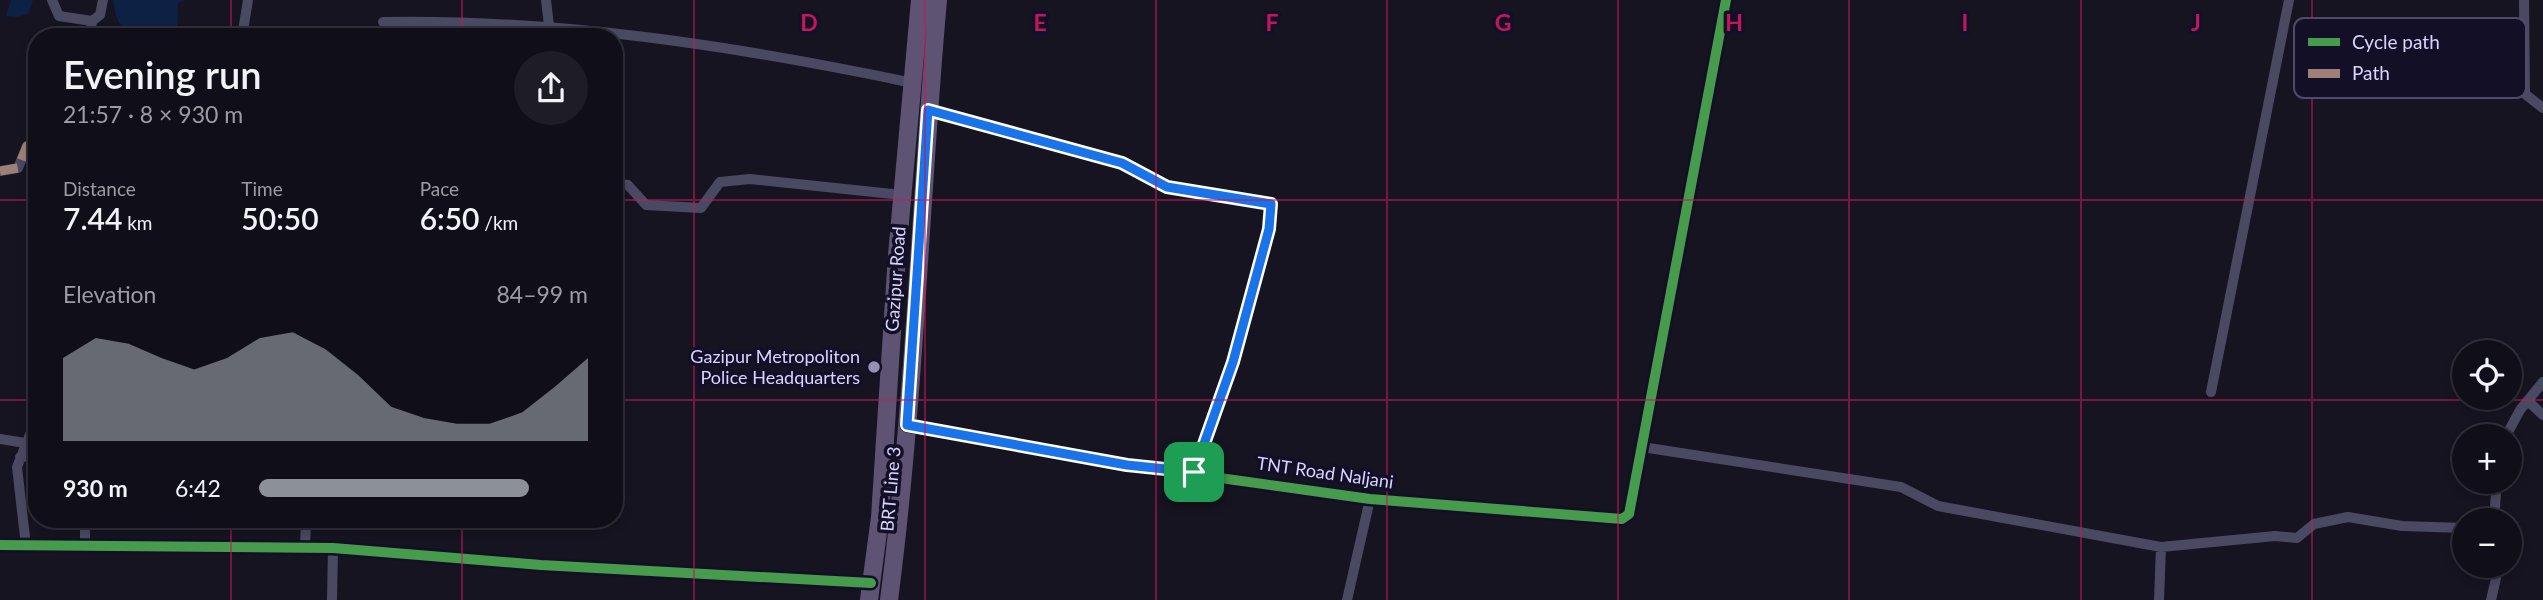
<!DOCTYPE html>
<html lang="en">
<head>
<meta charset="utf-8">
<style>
  :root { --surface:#100f19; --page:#1e1d26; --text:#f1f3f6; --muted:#9c9ca2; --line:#302f38; --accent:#8c9099 }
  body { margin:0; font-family:Lato,sans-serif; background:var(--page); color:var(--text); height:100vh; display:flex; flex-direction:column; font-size:26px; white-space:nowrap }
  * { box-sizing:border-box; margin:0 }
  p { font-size:23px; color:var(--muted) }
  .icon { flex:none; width:38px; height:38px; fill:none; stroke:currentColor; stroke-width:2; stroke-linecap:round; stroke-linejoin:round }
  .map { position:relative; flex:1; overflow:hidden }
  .side { position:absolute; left:28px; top:28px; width:595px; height:500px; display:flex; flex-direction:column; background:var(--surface); border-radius:28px; box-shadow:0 4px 10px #0003,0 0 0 2px var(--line) }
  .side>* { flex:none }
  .tools { position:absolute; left:2452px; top:340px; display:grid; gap:14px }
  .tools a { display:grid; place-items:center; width:70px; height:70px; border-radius:50%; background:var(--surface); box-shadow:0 4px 10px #0003,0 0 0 2px var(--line); font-size:35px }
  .pin { position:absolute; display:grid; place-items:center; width:60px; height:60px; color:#fff; margin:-30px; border-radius:14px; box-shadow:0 4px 10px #0006 }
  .round { display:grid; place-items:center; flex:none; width:74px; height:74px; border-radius:37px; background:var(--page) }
  .head { display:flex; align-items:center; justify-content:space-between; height:119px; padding:0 35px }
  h1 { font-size:38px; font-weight:600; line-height:52px }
  .figures { display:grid; grid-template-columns:repeat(3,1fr); gap:10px; height:119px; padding:7px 35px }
  .figures div { display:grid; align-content:center }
  .figures b { font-size:30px; font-weight:600 }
  .figures small { font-size:19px; font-weight:400 }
  .figures p { font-size:19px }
  .chart { height:196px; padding:14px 35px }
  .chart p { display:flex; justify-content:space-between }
  .chart svg { width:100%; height:126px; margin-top:7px; fill:var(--accent); opacity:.7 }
  ul { padding:0 35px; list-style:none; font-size:23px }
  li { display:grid; grid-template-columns:112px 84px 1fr; align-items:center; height:52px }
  li i { height:18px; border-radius:9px; background:var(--accent) }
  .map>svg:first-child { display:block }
</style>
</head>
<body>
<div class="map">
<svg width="2543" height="600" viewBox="0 0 2543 600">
  <rect width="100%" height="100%" fill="#161421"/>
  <!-- water -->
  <path fill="#0d2144" d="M11,0H33L29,13L18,17L6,16Z
    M113,0H184L178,3L177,37C141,37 118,43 113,0Z"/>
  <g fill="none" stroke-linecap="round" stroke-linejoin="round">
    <!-- minor -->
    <path stroke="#4a4962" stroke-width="10" d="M52,0L59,16L92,21L90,37
      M546,0L549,26
      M2524,0L2525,94L2543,108
      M92,21L100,15L103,0
      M383,22C563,19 736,46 913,83
      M242,37L248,0
      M928,110L1122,163L1166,187L1271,204L1269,229L1233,362L1194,472
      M0,171L18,168L27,146L37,141
      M614,183L628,185L646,205L701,208L720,182L750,179L902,195
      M2211,392L2289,0
      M2528,401L2543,415
      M907,425L1127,465L1370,499L1622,519L1629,514L1726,0
      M2506,436L2520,410L2543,382
      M0,439L25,443
      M1642,447L1901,487L1938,506L2161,547L2275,536L2297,538L2314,524L2348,517L2402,526L2464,528
      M20,457L37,456
      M85,520V548
      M2494,520L2497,481
      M0,545L333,548L541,565L871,583
      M26,546L17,467L37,417
      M305,548L306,520
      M332,600L333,548
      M1347,600L1370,499
      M2159,600L2161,547
      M2491,600L2499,565"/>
    <!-- primary -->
    <path stroke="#5e5373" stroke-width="18" d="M869,600L880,517L897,255L920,0
      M889,600C915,401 920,200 938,0"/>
    <!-- quiet -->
    <path stroke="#9e8076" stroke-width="9" stroke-dasharray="18 9" stroke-linecap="butt" d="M0,171L18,168L27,146L37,141"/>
    <!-- cycleway casing -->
    <g stroke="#130f26" stroke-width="15">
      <path id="cycleway" d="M907,425L1127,465L1370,499L1622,519L1629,514L1726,0
        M0,545L333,548L541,565L871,583"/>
    </g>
    <!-- cycleway -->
    <use href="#cycleway" stroke="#469c4c" stroke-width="10"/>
  </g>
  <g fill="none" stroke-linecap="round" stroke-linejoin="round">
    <!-- route casing -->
    <g stroke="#fff" stroke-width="14">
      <path id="route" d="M928,110L1122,163L1167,187L1271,204L1269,229L1233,362L1194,472L1127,465L907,425Z"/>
    </g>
    <!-- route -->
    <use href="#route" stroke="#1a73e8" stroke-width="9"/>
  </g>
  <!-- grid -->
  <path fill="none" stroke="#c2185b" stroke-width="2" stroke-opacity="0.55" d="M231,0V37M462,0V37M694,0V600M925,0V600M1156,0V600M1387,0V600M1618,0V600M1849,0V600M2081,0V600M2312,0V600M0,200H37M614,200H2543M0,400H37M614,400H2543M231,520V600M462,520V600"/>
  <!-- markers -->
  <circle fill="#9591b1" stroke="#130f26" stroke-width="2.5" cx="874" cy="367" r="7"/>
  <g text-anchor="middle" stroke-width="7" stroke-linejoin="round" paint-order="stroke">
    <!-- street labels -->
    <g font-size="18" fill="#d9d4ff" stroke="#130f26">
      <text transform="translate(896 279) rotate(-86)" y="6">Gazipur Road</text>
      <text transform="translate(1325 473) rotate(8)" y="6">TNT Road Naljani</text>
      <text transform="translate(891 489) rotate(-85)" y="6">BRT Line 3</text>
    </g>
    <!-- poi labels -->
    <g font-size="18" fill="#d9d4ff" stroke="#130f26" text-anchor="end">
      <text x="860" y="363">Gazipur Metropoliton<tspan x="860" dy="21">Police Headquarters</tspan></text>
    </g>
  </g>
  <!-- legend -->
  <rect x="2294" y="18" width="232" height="80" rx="10" fill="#130f26" stroke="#4e4a67" stroke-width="2"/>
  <rect x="2308" y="38" width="32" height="8" fill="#469c4c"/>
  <rect x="2308" y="69" width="32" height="9" fill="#9e8076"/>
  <g font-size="19" fill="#d9d4ff">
    <text x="2352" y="49">Cycle path</text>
    <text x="2352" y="80">Path</text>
  </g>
  <g font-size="23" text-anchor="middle" font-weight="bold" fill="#c2185b" stroke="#130f26" stroke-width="7" stroke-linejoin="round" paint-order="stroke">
    <text x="809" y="31">D</text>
    <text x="1040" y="31">E</text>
    <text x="1272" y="31">F</text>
    <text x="1503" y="31">G</text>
    <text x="1734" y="31">H</text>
    <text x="1965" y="31">I</text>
    <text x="2196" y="31">J</text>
  </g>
</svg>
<div class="tools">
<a><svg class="icon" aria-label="locate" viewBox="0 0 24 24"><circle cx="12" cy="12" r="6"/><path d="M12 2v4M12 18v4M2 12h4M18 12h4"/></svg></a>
<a>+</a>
<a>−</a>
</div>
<div class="pin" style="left:1194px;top:472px;background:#1e9e55"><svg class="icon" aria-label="arrive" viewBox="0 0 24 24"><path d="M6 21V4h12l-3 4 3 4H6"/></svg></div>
<section class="side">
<div class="head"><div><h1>Evening run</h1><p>21:57 · 8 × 930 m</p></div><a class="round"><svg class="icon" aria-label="share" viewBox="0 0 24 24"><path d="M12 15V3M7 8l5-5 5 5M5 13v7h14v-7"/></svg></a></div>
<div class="figures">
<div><p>Distance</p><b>7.44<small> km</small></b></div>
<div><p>Time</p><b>50:50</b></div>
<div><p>Pace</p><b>6:50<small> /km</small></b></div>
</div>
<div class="chart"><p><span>Elevation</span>84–99 m</p>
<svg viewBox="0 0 160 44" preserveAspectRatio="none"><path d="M0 44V15L10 8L20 10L30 15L40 19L50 15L60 8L70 6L80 12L90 21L100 32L110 36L120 38L130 38L140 34L150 25L160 15V44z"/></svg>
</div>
<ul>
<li><b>930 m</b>6:42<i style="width:82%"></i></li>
</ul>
</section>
</div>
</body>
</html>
